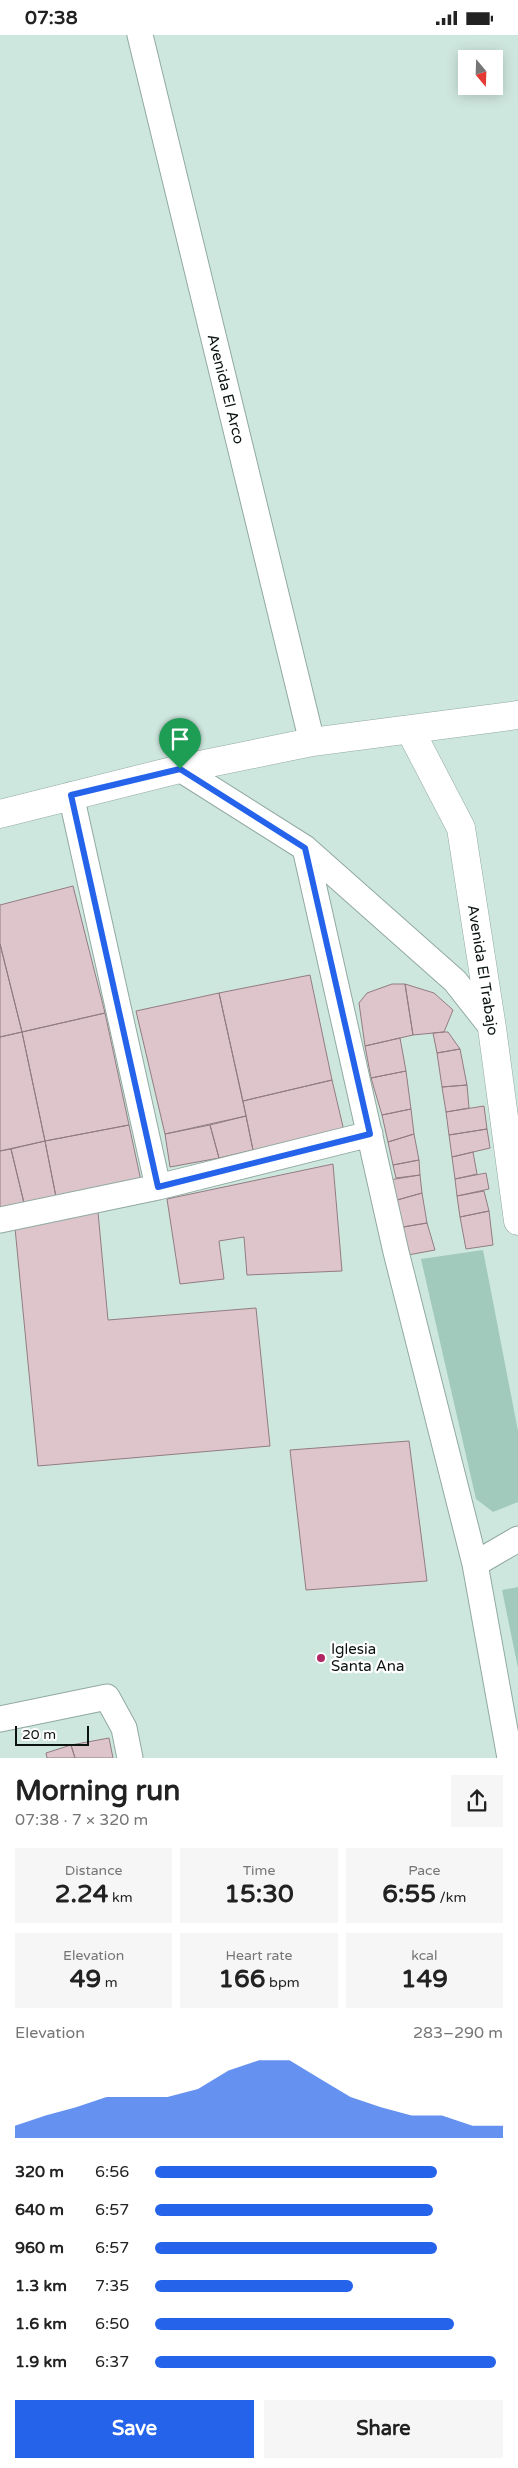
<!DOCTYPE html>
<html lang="en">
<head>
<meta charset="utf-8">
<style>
  :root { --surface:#fff; --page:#f6f6f6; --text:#222; --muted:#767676; --accent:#2563eb }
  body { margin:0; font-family:"Varela Round",sans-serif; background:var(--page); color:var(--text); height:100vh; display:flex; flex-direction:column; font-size:19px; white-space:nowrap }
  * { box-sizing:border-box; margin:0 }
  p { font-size:16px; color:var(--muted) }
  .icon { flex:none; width:28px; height:28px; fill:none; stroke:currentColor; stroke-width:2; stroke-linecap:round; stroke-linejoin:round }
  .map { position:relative; height:1723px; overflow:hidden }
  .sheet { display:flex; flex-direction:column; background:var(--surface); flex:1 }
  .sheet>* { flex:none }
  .needle { width:32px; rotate:161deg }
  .tools { position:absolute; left:458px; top:15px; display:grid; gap:10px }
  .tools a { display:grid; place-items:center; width:45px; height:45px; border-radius:0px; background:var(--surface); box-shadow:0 2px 12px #0003; font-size:25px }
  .scale { position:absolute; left:15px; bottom:12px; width:74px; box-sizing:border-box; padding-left:5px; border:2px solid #0b1411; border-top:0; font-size:14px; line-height:18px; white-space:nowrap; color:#0b1411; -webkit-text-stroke:4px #fff; paint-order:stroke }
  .pin { position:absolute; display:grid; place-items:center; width:42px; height:42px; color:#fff; margin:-51px -21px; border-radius:50% 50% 50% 0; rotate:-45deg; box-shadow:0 0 5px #0007 }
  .pin .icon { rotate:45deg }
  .round { display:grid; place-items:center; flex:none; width:52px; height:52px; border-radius:0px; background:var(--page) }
  .summary { display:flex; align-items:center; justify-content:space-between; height:85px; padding:0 15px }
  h1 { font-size:28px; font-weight:800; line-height:38px }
  .metrics { display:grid; grid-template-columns:repeat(3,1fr); gap:8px; height:85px; padding:5px 15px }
  .metrics div { display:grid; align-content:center; border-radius:0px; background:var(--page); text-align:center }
  .metrics b { font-size:25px; font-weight:800 }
  .metrics small { font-size:14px; font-weight:400 }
  .metrics p { font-size:14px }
  .chart { height:140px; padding:10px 15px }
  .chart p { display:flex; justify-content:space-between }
  .chart svg { width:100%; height:90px; margin-top:5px; fill:var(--accent); opacity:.7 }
  .cta { display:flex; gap:10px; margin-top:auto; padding:10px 15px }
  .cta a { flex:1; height:58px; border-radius:0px; background:var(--accent); color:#fff; font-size:20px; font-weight:800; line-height:58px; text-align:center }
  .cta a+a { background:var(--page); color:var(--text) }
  ul { padding:0 15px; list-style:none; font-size:16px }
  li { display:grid; grid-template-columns:80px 60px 1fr; align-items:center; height:38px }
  li i { height:12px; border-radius:6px; background:var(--accent) }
  .status { display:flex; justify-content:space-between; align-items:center; height:35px; padding:0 25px; background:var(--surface); direction:ltr }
  .status svg { height:14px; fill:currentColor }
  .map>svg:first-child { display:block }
</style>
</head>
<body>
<div class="status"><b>07:38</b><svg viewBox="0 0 49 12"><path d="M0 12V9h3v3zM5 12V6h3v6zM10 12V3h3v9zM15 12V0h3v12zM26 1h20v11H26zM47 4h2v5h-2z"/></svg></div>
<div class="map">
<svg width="518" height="1723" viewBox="0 0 518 1723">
  <rect width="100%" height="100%" fill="#cee7de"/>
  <!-- green -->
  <path fill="#a1cabc" d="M483,1215L518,1396V1467L493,1477L476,1464L421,1224Z
    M518,1552V1633L502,1555Z"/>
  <!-- building -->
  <path fill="#ddc5cb" stroke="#927c82" d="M73,851L105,978L22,997L0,909V870Z
    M0,909L22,997L0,1002Z
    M310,940L332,1045L243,1066L219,958Z
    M392,949H405L413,1000L365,1011L359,968L367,958Z
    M405,949L434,958L453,975L444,997L413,1000Z
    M219,958L246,1081L165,1099L136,976Z
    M105,978L129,1090L45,1106L22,997Z
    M22,997L45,1106L0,1116V1002Z
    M444,997H448L460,1014L437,1018L433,998Z
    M400,1003L406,1036L371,1043L365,1011Z
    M460,1014L467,1050L442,1052L437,1018Z
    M406,1036L411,1074L382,1080L371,1043Z
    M332,1045L344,1096L253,1115L243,1066Z
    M467,1050L469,1073L446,1077L442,1052Z
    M484,1071L487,1094L449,1100L446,1077Z
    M411,1074L414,1099L388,1107L382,1080Z
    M246,1081L253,1115L219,1123L210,1090Z
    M129,1090L141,1146L56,1162L45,1106Z
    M210,1090L219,1123L170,1132L165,1099Z
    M487,1094L490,1113L452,1122L449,1100Z
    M414,1099L419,1125L393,1130L388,1107Z
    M45,1106L56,1162L24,1168L11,1114Z
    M11,1114L24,1168L0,1172V1116Z
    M473,1117L477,1139L455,1144L452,1122Z
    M419,1125L420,1140L396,1143L393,1130Z
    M333,1129L342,1236L247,1240L244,1202L219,1206L224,1244L180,1249L167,1164Z
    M486,1138L489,1154L457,1161L455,1144Z
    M420,1140L422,1158L394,1166L389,1145Z
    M484,1156L489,1176L460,1182L457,1161Z
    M422,1158L427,1188L403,1192L397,1165Z
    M489,1176L493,1210L466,1214L460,1182Z
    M98,1177L108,1285L256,1273L270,1411L38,1431L15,1193Z
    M427,1188L435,1215L408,1220L403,1192Z
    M409,1406L427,1546L306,1555L290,1415Z
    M109,1703L113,1723H75L71,1710Z
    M71,1710L75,1723H47L46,1718Z"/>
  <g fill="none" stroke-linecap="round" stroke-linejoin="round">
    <!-- street casing -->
    <g stroke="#91a9a1" stroke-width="27">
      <path id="street" d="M140,0L312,707
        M180,734L305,813L455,946L492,993
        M71,760L158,1152
        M305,813L396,1217L475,1529L510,1723
        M0,1185L158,1152L370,1099
        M475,1529L518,1504
        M0,1684L107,1662L124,1693L130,1723"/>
    </g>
    <!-- secondary casing -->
    <g stroke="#91a9a1" stroke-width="29">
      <path id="secondary" d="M410,695L461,793L492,993L518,1186
        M0,779L180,734L312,707L518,680"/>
    </g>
    <!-- street -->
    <use href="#street" stroke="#fff" stroke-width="25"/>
    <!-- secondary -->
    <use href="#secondary" stroke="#fff" stroke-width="28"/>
  </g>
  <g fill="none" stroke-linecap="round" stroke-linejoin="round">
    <!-- route casing -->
    <g stroke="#fff" stroke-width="10">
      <path id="route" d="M180,734L305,813L370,1099L158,1152L71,760Z"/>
    </g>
    <!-- route -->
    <use href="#route" stroke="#2563eb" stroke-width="6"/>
  </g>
  <!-- markers -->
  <circle fill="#b02562" stroke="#fff" stroke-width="2" cx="321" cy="1623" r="5"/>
  <g text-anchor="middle" stroke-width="4.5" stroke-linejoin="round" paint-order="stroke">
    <!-- street labels -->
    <g font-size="15" fill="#0b1411" stroke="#fff">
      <text transform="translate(226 354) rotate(76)" y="5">Avenida El Arco</text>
      <text transform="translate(483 935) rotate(81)" y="5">Avenida El Trabajo</text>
    </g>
    <!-- poi labels -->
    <g font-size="15" fill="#0b1411" stroke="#fff" text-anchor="start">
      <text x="331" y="1619">Iglesia<tspan x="331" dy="17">Santa Ana</tspan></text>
    </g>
  </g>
</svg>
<div class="tools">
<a><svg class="needle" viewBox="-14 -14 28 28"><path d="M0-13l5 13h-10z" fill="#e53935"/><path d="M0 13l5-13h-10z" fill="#767676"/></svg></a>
</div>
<div class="scale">20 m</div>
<div class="pin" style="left:180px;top:734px;background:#1e9e55"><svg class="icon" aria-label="arrive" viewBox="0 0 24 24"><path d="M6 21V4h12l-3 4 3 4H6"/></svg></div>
</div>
<section class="sheet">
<div class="summary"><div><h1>Morning run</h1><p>07:38 · 7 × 320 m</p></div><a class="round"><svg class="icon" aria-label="share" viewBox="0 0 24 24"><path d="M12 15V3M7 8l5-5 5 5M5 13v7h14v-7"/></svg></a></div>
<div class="metrics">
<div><p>Distance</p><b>2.24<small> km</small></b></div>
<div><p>Time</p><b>15:30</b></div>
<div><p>Pace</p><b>6:55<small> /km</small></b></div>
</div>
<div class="metrics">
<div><p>Elevation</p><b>49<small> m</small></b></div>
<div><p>Heart rate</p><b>166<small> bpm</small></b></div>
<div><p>kcal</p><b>149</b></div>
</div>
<div class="chart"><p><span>Elevation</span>283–290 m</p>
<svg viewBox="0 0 160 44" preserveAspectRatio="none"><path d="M0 44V38L10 33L20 29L30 24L40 24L50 24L60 20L70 11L80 6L90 6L100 15L110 24L120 29L130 33L140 33L150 38L160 38V44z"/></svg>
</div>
<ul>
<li><b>320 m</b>6:56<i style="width:81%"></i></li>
<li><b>640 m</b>6:57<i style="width:80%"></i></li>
<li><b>960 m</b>6:57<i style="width:81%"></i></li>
<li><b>1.3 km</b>7:35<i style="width:57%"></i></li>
<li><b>1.6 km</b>6:50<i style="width:86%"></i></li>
<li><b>1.9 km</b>6:37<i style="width:98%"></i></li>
</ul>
<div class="cta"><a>Save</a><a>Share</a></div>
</section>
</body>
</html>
